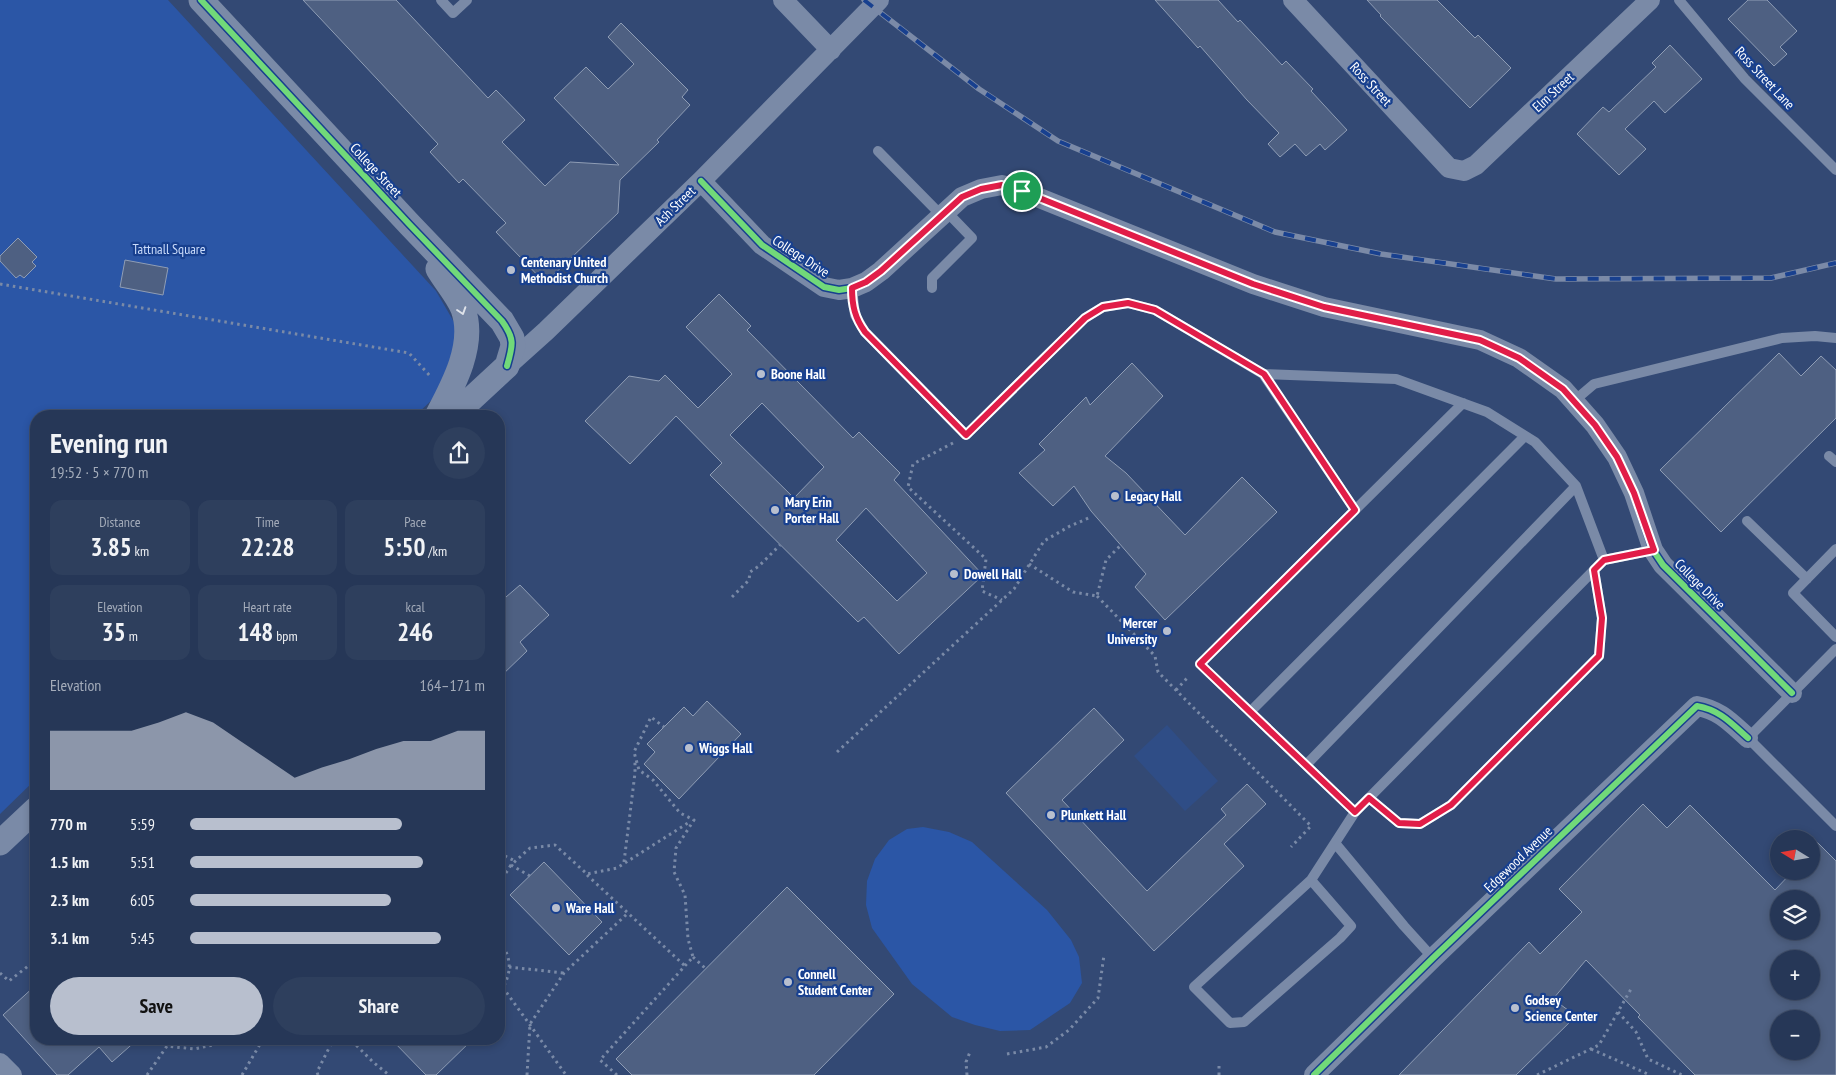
<!DOCTYPE html>
<html lang="en">
<head>
<meta charset="utf-8">
<style>
  :root { --surface:#263757; --page:#2e3f5d; --text:#f1f3f6; --muted:#a4acba; --line:#42516d; --accent:#b8bfce }
  body { margin:0; font-family:"PT Sans Narrow",sans-serif; background:var(--page); color:var(--text); height:100vh; display:flex; flex-direction:column; font-size:19px; white-space:nowrap }
  * { box-sizing:border-box; margin:0 }
  p { font-size:16px; color:var(--muted) }
  .icon { flex:none; width:28px; height:28px; fill:none; stroke:currentColor; stroke-width:2; stroke-linecap:round; stroke-linejoin:round }
  .map { position:relative; flex:1; overflow:hidden }
  .side { position:absolute; left:30px; top:410px; width:475px; height:635px; display:flex; flex-direction:column; background:var(--surface); border-radius:20px; box-shadow:0 2px 8px #0003,0 0 0 1px var(--line) }
  .side>* { flex:none }
  .needle { width:32px; rotate:281deg }
  .tools { position:absolute; left:1770px; top:830px; display:grid; gap:10px }
  .tools a { display:grid; place-items:center; width:50px; height:50px; border-radius:50%; background:var(--surface); box-shadow:0 2px 8px #0003,0 0 0 1px var(--line); font-size:25px }
  .pin { position:absolute; display:grid; place-items:center; width:42px; height:42px; color:#fff; margin:-21px; border:2px solid #fff; border-radius:50%; box-shadow:0 1px 5px #0007 }
  .round { display:grid; place-items:center; flex:none; width:52px; height:52px; border-radius:26px; background:var(--page) }
  .summary { display:flex; align-items:center; justify-content:space-between; height:85px; padding:0 20px }
  h1 { font-size:28px; font-weight:600; line-height:38px }
  .metrics { display:grid; grid-template-columns:repeat(3,1fr); gap:8px; height:85px; padding:5px 20px }
  .metrics div { display:grid; align-content:center; border-radius:12px; background:var(--page); text-align:center }
  .metrics b { font-size:25px; font-weight:600 }
  .metrics small { font-size:14px; font-weight:400 }
  .metrics p { font-size:14px }
  .chart { height:140px; padding:10px 20px }
  .chart p { display:flex; justify-content:space-between }
  .chart svg { width:100%; height:90px; margin-top:5px; fill:var(--accent); opacity:.7 }
  .cta { display:flex; gap:10px; margin-top:auto; padding:10px 20px }
  .cta a { flex:1; height:58px; border-radius:30px; background:var(--accent); color:#111; font-size:20px; font-weight:600; line-height:58px; text-align:center }
  .cta a+a { background:var(--page); color:var(--text) }
  ul { padding:0 20px; list-style:none; font-size:16px }
  li { display:grid; grid-template-columns:80px 60px 1fr; align-items:center; height:38px }
  li i { height:12px; border-radius:6px; background:var(--accent) }
  .map>svg:first-child { display:block }
</style>
</head>
<body>
<div class="map">
<svg width="1836" height="1075" viewBox="0 0 1836 1075">
  <rect width="100%" height="100%" fill="#334974"/>
  <!-- green -->
  <path fill="#2b56a6" d="M0,0H168L436,291L454,322L457,341L436,396L415,416H36V779L0,814Z
    M923,827L949,832L972,842L1047,910L1071,940L1079,957L1082,983L1070,1003L1030,1030L1000,1031L975,1025L952,1017L912,984L872,928L866,905L867,881L875,859L889,840L907,829Z"/>
  <!-- water -->
  <path fill="#2f4d86" d="M1167,725L1218,781L1185,811L1134,756Z"/>
  <!-- building -->
  <path fill="#4e6082" stroke="#8f9db5" fill-rule="evenodd" d="M303,0H396L488,98L496,90L525,120L502,142L545,186L570,162L619,165L554,98L586,67L608,89L634,64L608,37L621,23L688,90L682,97L690,105L657,140L659,142L620,180L618,213L545,283L496,232L506,223L463,179L459,183L430,152L438,144Z
    M1155,0H1218L1238,22L1240,20L1282,65L1286,61L1313,89L1311,91L1347,130L1325,150L1320,144L1306,156L1295,144L1280,157L1268,144L1279,133L1247,100L1200,46L1198,48Z
    M1367,0H1437L1475,38L1478,35L1511,68L1470,108L1380,16L1381,15Z
    M1748,0H1767L1797,31L1780,47L1787,54L1774,66L1728,19Z
    M1670,45L1702,79L1665,113L1654,101L1625,129L1646,149L1619,175L1577,134L1603,107L1609,112L1656,67L1652,63Z
    M18,238L37,257L32,262L36,266L24,278L20,275L16,278L0,261V256Z
    M125,260L168,268L163,295L120,287Z
    M719,294L751,326L747,330L853,438L859,432L900,473L894,480L983,575L899,654L864,617L858,622L710,475L722,463L676,416L630,464L585,421L629,376L659,381L665,375L698,408L732,374L686,327ZM762,403L824,467L794,498L730,435ZM866,508L927,573L897,601L836,540Z
    M1779,353L1801,376L1821,356L1836,370V418L1721,532L1660,470Z
    M1132,363L1163,396L1105,456L1126,473L1185,535L1242,477L1277,512L1165,620L1135,587L1146,574L1091,511L1074,486L1053,506L1019,473L1045,450L1039,444L1086,397L1090,405Z
    M520,585L549,615L520,642L527,651L499,678V603Z
    M707,701L741,734L679,799L644,764L655,752L647,744L684,707L693,716Z
    M1094,708L1124,740L1062,800L1147,891L1226,815L1221,809L1247,784L1266,804L1224,844L1244,866L1154,951L1006,793Z
    M1643,804L1667,828L1690,805L1775,890L1793,871H1811V836L1836,861V1075H1695L1638,1017L1640,1015L1586,960L1553,999L1576,1016L1516,1075H1399L1529,942L1540,954L1582,912L1559,889ZM1779,899H1811V931H1779ZM1779,959H1811V991H1779ZM1779,1019H1811V1051H1779Z
    M544,862L602,922L569,955L510,895Z
    M787,887L894,994L814,1075H632L616,1059Z
    M36,985V1039H138L112,1062L99,1047L68,1075H57L3,1015Z
    M391,1039H473L436,1075H426Z"/>
  <g fill="none" stroke-linecap="round" stroke-linejoin="round">
    <!-- path -->
    <path stroke="#7a8aa7" stroke-width="3" stroke-dasharray="2.5 4" stroke-linecap="butt" d="M0,284L409,353L431,377
      M953,443L913,464L908,487L986,559L982,591L1002,600
      M1029,564L1073,592L1097,596L1106,560L1121,545
      M1097,596L1155,656L1158,672L1311,826L1291,847
      M732,597L749,580L750,572L759,566L780,545
      M1176,690L1189,676
      M837,752L1014,589L1044,541L1070,526L1091,517
      M499,853L515,861
      M624,862L635,773V759
      M587,875L685,966
      M530,876L511,865L530,848L555,845L587,874L617,868L691,821
      M499,884L511,865
      M499,918L504,935L499,943
      M501,940C510,960 513,967 503,988
      M693,957L706,969
      M509,967L564,973
      M0,973L9,981L36,960
      M499,982L566,1075
      M1618,1012L1636,1032L1648,1059L1682,1075
      M1591,1049L1650,1075
      M1007,1054L1046,1047L1069,1030L1098,998L1104,955
      M147,1075L167,1046L194,1049L231,1041H262
      M242,1075L263,1039
      M318,1075L317,1072L333,1040L350,1039L373,1062L389,1075
      M527,1075L530,1024L564,973L628,913
      M617,1075L600,1060L693,957L688,939L685,895L674,872L676,848L694,820L680,813L653,780L639,770L634,752L651,717L664,727
      M967,1075L966,1062L970,1052
      M1219,1075V1063
      M1537,1075L1599,1045L1631,989"/>
    <!-- service -->
    <path stroke="#7a8aa7" stroke-width="10" d="M441,0L453,13L467,0
      M1679,0L1745,79L1836,170
      M878,151L941,215
      M852,288L855,315L865,332L966,435L1085,318L1103,307L1128,303L1155,310L1263,374L1355,510L1200,664L1355,812L1604,560L1576,486L1535,442L1487,412L1396,379L1263,374
      M932,288V278L972,238L946,211
      M1574,401L1594,384L1782,338L1815,336L1836,338
      M1829,456L1836,462
      M1355,510L1463,403
      M1747,521L1807,579
      M1836,549L1793,593L1836,637
      M1604,560L1653,550
      M1836,649L1748,738L1836,826
      M1250,712L1525,436
      M1306,765L1576,486
      M1369,798L1399,823L1420,824L1451,805L1599,656L1602,618L1594,570
      M1335,843L1404,926L1433,958
      M1311,880L1351,926L1340,938L1244,1022L1230,1023L1194,987L1311,880L1355,812"/>
    <!-- minor -->
    <path stroke="#7a8aa7" stroke-width="20" d="M783,0L831,50
      M1293,0L1449,168L1464,171L1476,165L1650,0
      M701,181L762,245L824,287L839,290L852,288L866,282L881,271L962,197L981,189L1002,185L1022,191L1253,284L1324,307L1480,340L1519,358L1563,389L1595,425L1617,457L1634,493L1653,550L1663,565L1792,693
      M507,366L546,331L701,181L879,0
      M0,1063L12,1075
      M1314,1075L1433,958L1697,706C1720,710 1731,723 1748,738"/>
    <!-- tertiary -->
    <path stroke="#7a8aa7" stroke-width="25" d="M201,0L410,225L502,321L512,338L513,346L507,366L453,416
      M437,416C453,386 476,344 463,309C458,296 445,281 438,269
      M0,843L36,809"/>
    <!-- rail casing -->
    <g stroke="#7b8aa7" stroke-width="5.5">
      <path id="rail" d="M864,0L979,89L1058,141L1275,232L1381,254L1556,279L1771,278L1836,263"/>
    </g>
    <!-- rail -->
    <use href="#rail" stroke="#18408f" stroke-width="4" stroke-dasharray="11" stroke-linecap="butt"/>
    <!-- cycleway casing -->
    <g stroke="#18408f" stroke-width="9">
      <path id="cycleway" d="M201,0L410,225L502,321C515,339 513,345 507,366
        M701,181L762,245L824,287L839,290L852,288L866,282L881,271L962,197L981,189L1002,185L1022,191L1253,284L1324,307L1480,340L1519,358L1563,389L1595,425L1617,457L1634,493L1653,550L1663,565L1792,693
        M1314,1075L1433,958L1697,706C1720,710 1731,723 1748,738"/>
    </g>
    <!-- cycleway -->
    <use href="#cycleway" stroke="#71d979" stroke-width="6"/>
  </g>
  <!-- one-way arrows -->
  <defs><path id="oneway-chevron" d="M-2-3.5L2.5 0L-2 3.5" fill="none" stroke-width="1.6" stroke-linecap="round" stroke-linejoin="round" transform="scale(1.25)"/></defs>
  <use stroke="#dee2e9" href="#oneway-chevron" transform="translate(462 311) rotate(72)"/>
  <g fill="none" stroke-linecap="round" stroke-linejoin="round">
    <!-- route casing -->
    <g stroke="#fff" stroke-width="10">
      <path id="route" d="M1002,185L1022,191L1253,284L1324,307L1480,340L1519,358L1563,389L1595,425L1617,457L1634,493L1654,550L1604,560L1594,570L1602,618L1599,656L1451,805L1420,824L1399,823L1369,798L1355,812L1200,664L1355,510L1264,374L1155,310L1128,303L1103,307L1085,318L966,435L865,332C855,318 852,306 852,288L866,282L881,271L962,197L981,189Z"/>
    </g>
    <!-- route -->
    <use href="#route" stroke="#e11d48" stroke-width="6"/>
  </g>
  <!-- markers -->
  <g fill="#b8bfce" stroke="#18408f" stroke-width="2">
    <circle cx="511" cy="270" r="5"/>
    <circle cx="761" cy="374" r="5"/>
    <circle cx="1115" cy="496" r="5"/>
    <circle cx="775" cy="510" r="5"/>
    <circle cx="954" cy="574" r="5"/>
    <circle cx="1167" cy="631" r="5"/>
    <circle cx="689" cy="748" r="5"/>
    <circle cx="1051" cy="815" r="5"/>
    <circle cx="556" cy="908" r="5"/>
    <circle cx="788" cy="982" r="5"/>
    <circle cx="1515" cy="1008" r="5"/>
  </g>
  <g text-anchor="middle" stroke-width="4.5" stroke-linejoin="round" paint-order="stroke">
    <!-- street labels -->
    <g font-size="14" fill="#fff" stroke="#18408f">
      <text transform="translate(1765 78) rotate(47)" y="5">Ross Street Lane</text>
      <text transform="translate(1371 84) rotate(47)" y="5">Ross Street</text>
      <text transform="translate(1553 92) rotate(-43)" y="5">Elm Street</text>
      <text transform="translate(376 170) rotate(47)" y="5">College Street</text>
      <text transform="translate(675 206) rotate(-44)" y="5">Ash Street</text>
      <text transform="translate(801 256) rotate(33)" y="5">College Drive</text>
      <text transform="translate(1700 584) rotate(45)" y="5">College Drive</text>
      <text transform="translate(1518 859) rotate(-44)" y="5">Edgewood Avenue</text>
    </g>
    <!-- park labels -->
    <g font-size="14" fill="#cbdcfb" stroke="#18408f">
      <text x="169" y="254">Tattnall Square</text>
    </g>
    <!-- poi labels -->
    <g font-size="14" font-weight="bold" fill="#fff" stroke="#18408f" text-anchor="start">
      <text x="521" y="267">Centenary United<tspan x="521" dy="16">Methodist Church</tspan></text>
      <text x="771" y="379">Boone Hall</text>
      <text x="1125" y="501">Legacy Hall</text>
      <text x="785" y="507">Mary Erin<tspan x="785" dy="16">Porter Hall</tspan></text>
      <text x="964" y="579">Dowell Hall</text>
      <text x="1157" y="628" text-anchor="end">Mercer<tspan x="1157" dy="16">University</tspan></text>
      <text x="699" y="753">Wiggs Hall</text>
      <text x="1061" y="820">Plunkett Hall</text>
      <text x="566" y="913">Ware Hall</text>
      <text x="798" y="979">Connell<tspan x="798" dy="16">Student Center</tspan></text>
      <text x="1525" y="1005">Godsey<tspan x="1525" dy="16">Science Center</tspan></text>
    </g>
  </g>
</svg>
<div class="tools">
<a><svg class="needle" viewBox="-14 -14 28 28"><path d="M0-13l5 13h-10z" fill="#e53935"/><path d="M0 13l5-13h-10z" fill="#a4acba"/></svg></a>
<a><svg class="icon" aria-label="layers" viewBox="0 0 24 24"><path d="M12 4l9 5-9 5-9-5zM3 14l9 5 9-5"/></svg></a>
<a>+</a>
<a>−</a>
</div>
<div class="pin" style="left:1022px;top:191px;background:#1e9e55"><svg class="icon" aria-label="arrive" viewBox="0 0 24 24"><path d="M6 21V4h12l-3 4 3 4H6"/></svg></div>
<section class="side">
<div class="summary"><div><h1>Evening run</h1><p>19:52 · 5 × 770 m</p></div><a class="round"><svg class="icon" aria-label="share" viewBox="0 0 24 24"><path d="M12 15V3M7 8l5-5 5 5M5 13v7h14v-7"/></svg></a></div>
<div class="metrics">
<div><p>Distance</p><b>3.85<small> km</small></b></div>
<div><p>Time</p><b>22:28</b></div>
<div><p>Pace</p><b>5:50<small> /km</small></b></div>
</div>
<div class="metrics">
<div><p>Elevation</p><b>35<small> m</small></b></div>
<div><p>Heart rate</p><b>148<small> bpm</small></b></div>
<div><p>kcal</p><b>246</b></div>
</div>
<div class="chart"><p><span>Elevation</span>164–171 m</p>
<svg viewBox="0 0 160 44" preserveAspectRatio="none"><path d="M0 44V15L10 15L20 15L30 15L40 11L50 6L60 11L70 20L80 29L90 38L100 33L110 29L120 24L130 20L140 20L150 15L160 15V44z"/></svg>
</div>
<ul>
<li><b>770 m</b>5:59<i style="width:72%"></i></li>
<li><b>1.5 km</b>5:51<i style="width:79%"></i></li>
<li><b>2.3 km</b>6:05<i style="width:68%"></i></li>
<li><b>3.1 km</b>5:45<i style="width:85%"></i></li>
</ul>
<div class="cta"><a>Save</a><a>Share</a></div>
</section>
</div>
</body>
</html>
